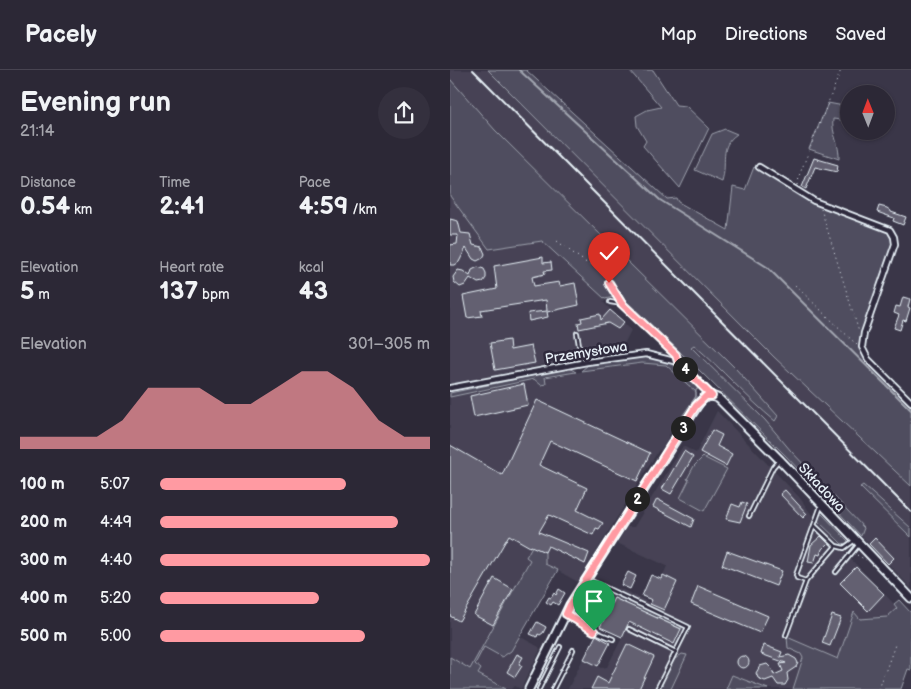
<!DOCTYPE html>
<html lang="en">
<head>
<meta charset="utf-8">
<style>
  :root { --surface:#2c2836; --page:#34303e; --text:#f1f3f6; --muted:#a6a6ad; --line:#484451; --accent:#ff9aa2 }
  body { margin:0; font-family:"Balsamiq Sans",sans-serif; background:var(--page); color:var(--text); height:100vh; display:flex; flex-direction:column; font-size:19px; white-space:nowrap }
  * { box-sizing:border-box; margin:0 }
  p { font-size:16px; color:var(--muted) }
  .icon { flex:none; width:28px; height:28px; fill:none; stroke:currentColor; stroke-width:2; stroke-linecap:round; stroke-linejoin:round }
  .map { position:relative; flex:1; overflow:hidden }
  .side { display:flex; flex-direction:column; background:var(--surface); width:450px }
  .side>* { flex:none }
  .needle { width:32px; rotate:359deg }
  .tools { position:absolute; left:390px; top:15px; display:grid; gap:10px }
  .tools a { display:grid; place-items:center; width:55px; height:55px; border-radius:50%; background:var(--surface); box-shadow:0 1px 4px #0004,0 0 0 1px var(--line); font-size:25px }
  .pin { position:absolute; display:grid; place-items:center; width:42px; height:42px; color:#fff; margin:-51px -21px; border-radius:50% 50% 50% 0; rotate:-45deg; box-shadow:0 0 5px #0007 }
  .pin .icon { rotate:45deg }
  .km { position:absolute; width:25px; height:25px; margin:-12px; border-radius:50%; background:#222; color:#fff; font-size:14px; line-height:25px; text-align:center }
  .round { display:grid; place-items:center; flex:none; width:52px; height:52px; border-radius:26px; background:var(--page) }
  .headline { display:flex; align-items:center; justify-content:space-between; height:85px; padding:0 20px }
  h1 { font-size:28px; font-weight:800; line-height:38px }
  .metrics { display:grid; grid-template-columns:repeat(3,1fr); gap:8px; height:85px; padding:5px 20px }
  .metrics div { display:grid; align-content:center }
  .metrics b { font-size:25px; font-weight:800 }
  .metrics small { font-size:14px; font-weight:400 }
  .metrics p { font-size:14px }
  .chart { height:140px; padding:10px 20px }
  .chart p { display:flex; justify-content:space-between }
  .chart svg { width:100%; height:90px; margin-top:5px; fill:var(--accent); opacity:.7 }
  ul { padding:0 20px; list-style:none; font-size:16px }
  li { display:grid; grid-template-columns:80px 60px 1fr; align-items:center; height:38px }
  li i { height:12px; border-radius:6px; background:var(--accent) }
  header { display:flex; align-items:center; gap:30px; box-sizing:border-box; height:70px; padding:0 25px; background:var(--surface); border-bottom:1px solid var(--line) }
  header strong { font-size:24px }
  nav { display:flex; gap:28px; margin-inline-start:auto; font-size:18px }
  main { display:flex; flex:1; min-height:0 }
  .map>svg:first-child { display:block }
</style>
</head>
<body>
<header>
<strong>Pacely</strong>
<nav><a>Map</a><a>Directions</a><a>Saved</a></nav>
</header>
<main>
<section class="side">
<div class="headline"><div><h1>Evening run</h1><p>21:14</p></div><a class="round"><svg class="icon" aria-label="share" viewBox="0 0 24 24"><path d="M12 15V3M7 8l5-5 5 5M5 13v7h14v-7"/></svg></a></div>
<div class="metrics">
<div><p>Distance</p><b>0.54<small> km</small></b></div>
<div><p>Time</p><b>2:41</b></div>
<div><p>Pace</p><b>4:59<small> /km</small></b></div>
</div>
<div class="metrics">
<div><p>Elevation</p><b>5<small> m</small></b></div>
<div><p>Heart rate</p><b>137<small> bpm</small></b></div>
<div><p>kcal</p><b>43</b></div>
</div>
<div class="chart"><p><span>Elevation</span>301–305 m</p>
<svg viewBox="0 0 160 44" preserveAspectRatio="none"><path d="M0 44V38L10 38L20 38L30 38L40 30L50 14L60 14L70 14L80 22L90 22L100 14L110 6L120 6L130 14L140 30L150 38L160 38V44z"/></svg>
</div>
<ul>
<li><b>100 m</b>5:07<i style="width:69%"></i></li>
<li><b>200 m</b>4:49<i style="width:88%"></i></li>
<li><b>300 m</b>4:40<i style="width:100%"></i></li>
<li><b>400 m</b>5:20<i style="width:59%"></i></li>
<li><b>500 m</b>5:00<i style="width:76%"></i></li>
</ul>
</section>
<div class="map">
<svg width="461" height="619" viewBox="0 0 461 619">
  <rect width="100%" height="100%" fill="#3a3648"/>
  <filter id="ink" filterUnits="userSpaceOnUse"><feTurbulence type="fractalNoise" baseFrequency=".02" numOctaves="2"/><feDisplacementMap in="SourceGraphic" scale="10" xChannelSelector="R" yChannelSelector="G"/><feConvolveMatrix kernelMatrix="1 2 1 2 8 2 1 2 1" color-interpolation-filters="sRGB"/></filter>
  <g filter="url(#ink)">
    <!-- built -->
    <path fill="#464354" d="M0,0H76L213,124L318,188L461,330V518L291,339L178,232L167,226L153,232L181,260L172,278L0,315Z
      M192,293L216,295L246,322V326L228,355L219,365L218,371L212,381L209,380L188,413L128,512L85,488L61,581L69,566L89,577L90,580L71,619L65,616L62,619H56L28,604L0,619V327L84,309L91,315L96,314L95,307Z
      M267,341L350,428L361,444L397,481L395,483L447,537L437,547L410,549L404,542L378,619H118L133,589L151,598L157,597L172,568L151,557L169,518L201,533L217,496L167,473L177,457H184L233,376L246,383Z"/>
    <!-- green -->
    <path fill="#504e5f" stroke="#9ca0ac" d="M38,0H76L217,129L226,128L228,132L278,160L283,117L295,120L304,97L307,99L309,95L347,118V121L368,131L440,160L446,172L413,261L410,279L461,330V416L324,287Z
      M183,0H203L226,35L236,36L259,58L230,118L193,76L196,71L187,56L186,46L197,40L211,37L180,1Z
      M0,9L45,60L286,299L328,346L325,351C296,327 272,299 244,275L241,277L315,350L341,381L414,458L411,466L335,385L250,301L178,233L168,226L155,229L92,171L39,179L0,126Z
      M378,33L399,37V51L383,49C381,63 390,75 389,89L359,79Z
      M275,59L287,64C268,77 278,92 272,112L245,100L262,64Z
      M194,287C213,289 242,298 248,319L246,320V327L227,357L224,358L246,326V322L216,295L192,293L131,301L138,295Z
      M119,298L126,302L95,307L96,314L91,315L84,309L0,327V323Z
      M253,387L277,399L254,441L230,428L239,410L237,409L244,396Z
      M413,415L461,458V467L410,417Z
      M372,444L398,471L397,473L392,474L368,451L369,445Z
      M90,462L83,476L95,482V494L108,500L61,581L52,587L34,577L25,594L31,599L28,604L56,619H0V587L20,599L80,490L76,487Z
      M143,514L230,555L232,559L164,528L151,556L127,544L123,547L121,544L137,516Z
      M449,530L461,543V600L458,599L451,619H343L353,588L351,584L338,578L337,567L388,589L404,542L410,549L437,547L447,538L444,534Z
      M232,584L237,585L221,619H209L222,591Z
      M282,605L318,619H276Z"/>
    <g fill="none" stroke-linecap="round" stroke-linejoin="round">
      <!-- stream -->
      <path stroke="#a2a6b1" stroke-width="2" d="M69,0L210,130L317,197L461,340"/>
    </g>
    <!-- building -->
    <path fill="#636171" stroke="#e8f1f8" d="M364,88L388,95L387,102L365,97L356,119L352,117Z
      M429,136L437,138L441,141V142L456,147L453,155L443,151L444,148L427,142Z
      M0,149L8,151L11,163L20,164L23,175L32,177L35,184L33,188L27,191L23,189L16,178L9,192L5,195H0V175L7,174L8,165H0Z
      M93,187V193L101,192L102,200L94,201L95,204L82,207L84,216L109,212L110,216L125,213L129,235L97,242L98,247L79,251L78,243L97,241L96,230L31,240L32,246L17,248L13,226L47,219L44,196Z
      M28,197L34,199L36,203V208L33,212L28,213L20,208L15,215L10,217L4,212L3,207L8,200L13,201L20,206L22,200Z
      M453,227L460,229L458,237L460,238L456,251L453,250L450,260L444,258L449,245L444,243L446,236L450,237Z
      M160,240L174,252L168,259L158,253L129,259L128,253L132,252L131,248L150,244L151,250Z
      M59,270L60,280L81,276L85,293L45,300L40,273Z
      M74,314L78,335L24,347L20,326Z
      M87,330L200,383L187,411L100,371L89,395L137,418L127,440L153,453L149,459L146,458L143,465L99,445L89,462L139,483L135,494L98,476L95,482L81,476L80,477L59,465L9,551L0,546V375L52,405Z
      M262,360L272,365L267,376L282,384L276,396L250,382Z
      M234,381L243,387L221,424L212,419Z
      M335,420L357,444L353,448L330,424Z
      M207,429L244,449L241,457L203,437Z
      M292,432L297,434L290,452L276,449L282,434L290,437Z
      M371,466L378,473L372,479L370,485L367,484L364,493L358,492L361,475Z
      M425,468L444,488L438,494L419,474Z
      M277,481L332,501L326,516L272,495Z
      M406,497L434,524L418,541L390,513Z
      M178,502L186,506L180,519L171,515Z
      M201,505L211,509L213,505L227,512L214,540L200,534L202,530L192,526Z
      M44,508L63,519L43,555L24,545Z
      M248,516L318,546L310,563L241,534Z
      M109,519L115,523L108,535L103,532L101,535L96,532L99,527L101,528L104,523L106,525Z
      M164,528L231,559L224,574L179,552L172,567L150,557Z
      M382,545L391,548L380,576L372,573Z
      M87,552L96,557L93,563L90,565L88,564L87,567L80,564Z
      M146,565L160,573L148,596L134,589Z
      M177,574L204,587L189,619H141L147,607L158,613Z
      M314,575L332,582L330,587L339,585L346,589L348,593L346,597L337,603L338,610L335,615H328L323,608L315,611L308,608L306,603L310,596L317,594L322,599L324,605L333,601L330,594L336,593L311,584Z
      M67,584L73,587L69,594L72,596L65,607L57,602Z
      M287 592a6 6 0 1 1 12 0a6 6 0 1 1-12 0Z"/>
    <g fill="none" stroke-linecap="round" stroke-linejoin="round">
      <!-- lane casing -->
      <g stroke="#e8f1f8" stroke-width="6">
        <path id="lane" d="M160,232L172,234L226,285L228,291
          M127,263L132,293
          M371,436L346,505L347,508L356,511L386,476L394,478L405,470
          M299,446L323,397L329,390
          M364,455L386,476
          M386,502L409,474
          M137,509L238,557L207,619
          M117,545L144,561L163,569
          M179,559L226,582
          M336,565L356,511
          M89,619L110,577
          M103,619L123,580"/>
      </g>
      <!-- street casing -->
      <g stroke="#e8f1f8" stroke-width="8">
        <path id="street" d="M309,97L364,131L440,160L444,167L445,174L414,263L412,277L418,289L461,332
          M0,318L137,292L196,284L228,292L263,326"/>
      </g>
      <!-- secondary casing -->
      <g stroke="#e8f1f8" stroke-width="11">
        <path id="secondary" d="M79,619L120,535L247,336C253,327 259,323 269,329L330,390L461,528"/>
      </g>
      <!-- path -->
      <path stroke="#e8f1f8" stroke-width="1" stroke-dasharray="1 4" stroke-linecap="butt" d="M348,115L349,106L391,0
        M371,139L409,262
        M107,171L135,192L151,199L167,228
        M345,215L407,275
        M407,485L416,490
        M429,619L446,572"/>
      <!-- lane -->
      <use href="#lane" stroke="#2f2a3d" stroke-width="2.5"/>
      <!-- street -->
      <use href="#street" stroke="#2f2a3d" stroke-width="4.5"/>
      <!-- secondary -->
      <use href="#secondary" stroke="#2f2a3d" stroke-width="7"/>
      <!-- rail -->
      <path stroke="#e8f1f8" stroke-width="2" d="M23,0L461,442"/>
    </g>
  </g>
  <g fill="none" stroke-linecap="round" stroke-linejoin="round" filter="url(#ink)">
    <!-- route casing -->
    <g stroke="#fff" stroke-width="10">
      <path id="route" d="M144,561L116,544L120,535L246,336L256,326H262L228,292L226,285L172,234L159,213"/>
    </g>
    <!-- route -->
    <use href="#route" stroke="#ff9aa2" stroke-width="6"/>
  </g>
  <g text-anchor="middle" stroke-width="5" stroke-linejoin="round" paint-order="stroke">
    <!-- street labels -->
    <g font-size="14" fill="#e8f1f8" stroke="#2f2a3d">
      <text transform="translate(136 282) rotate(-9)" y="5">Przemysłowa</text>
      <text transform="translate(372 417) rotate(47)" y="5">Składowa</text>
    </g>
  </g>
</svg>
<div class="tools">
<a><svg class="needle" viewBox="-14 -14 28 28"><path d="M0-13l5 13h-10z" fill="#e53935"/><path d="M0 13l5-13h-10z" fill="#a6a6ad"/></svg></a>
</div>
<div class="pin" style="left:144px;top:561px;background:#1e9e55"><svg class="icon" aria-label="arrive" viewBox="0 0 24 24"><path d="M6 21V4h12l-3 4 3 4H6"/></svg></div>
<div class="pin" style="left:159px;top:213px;background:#d93025"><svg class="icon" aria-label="check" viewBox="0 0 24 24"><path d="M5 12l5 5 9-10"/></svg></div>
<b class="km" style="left:187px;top:429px">2</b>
<b class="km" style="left:233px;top:358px">3</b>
<b class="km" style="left:235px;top:299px">4</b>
</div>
</main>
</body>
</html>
